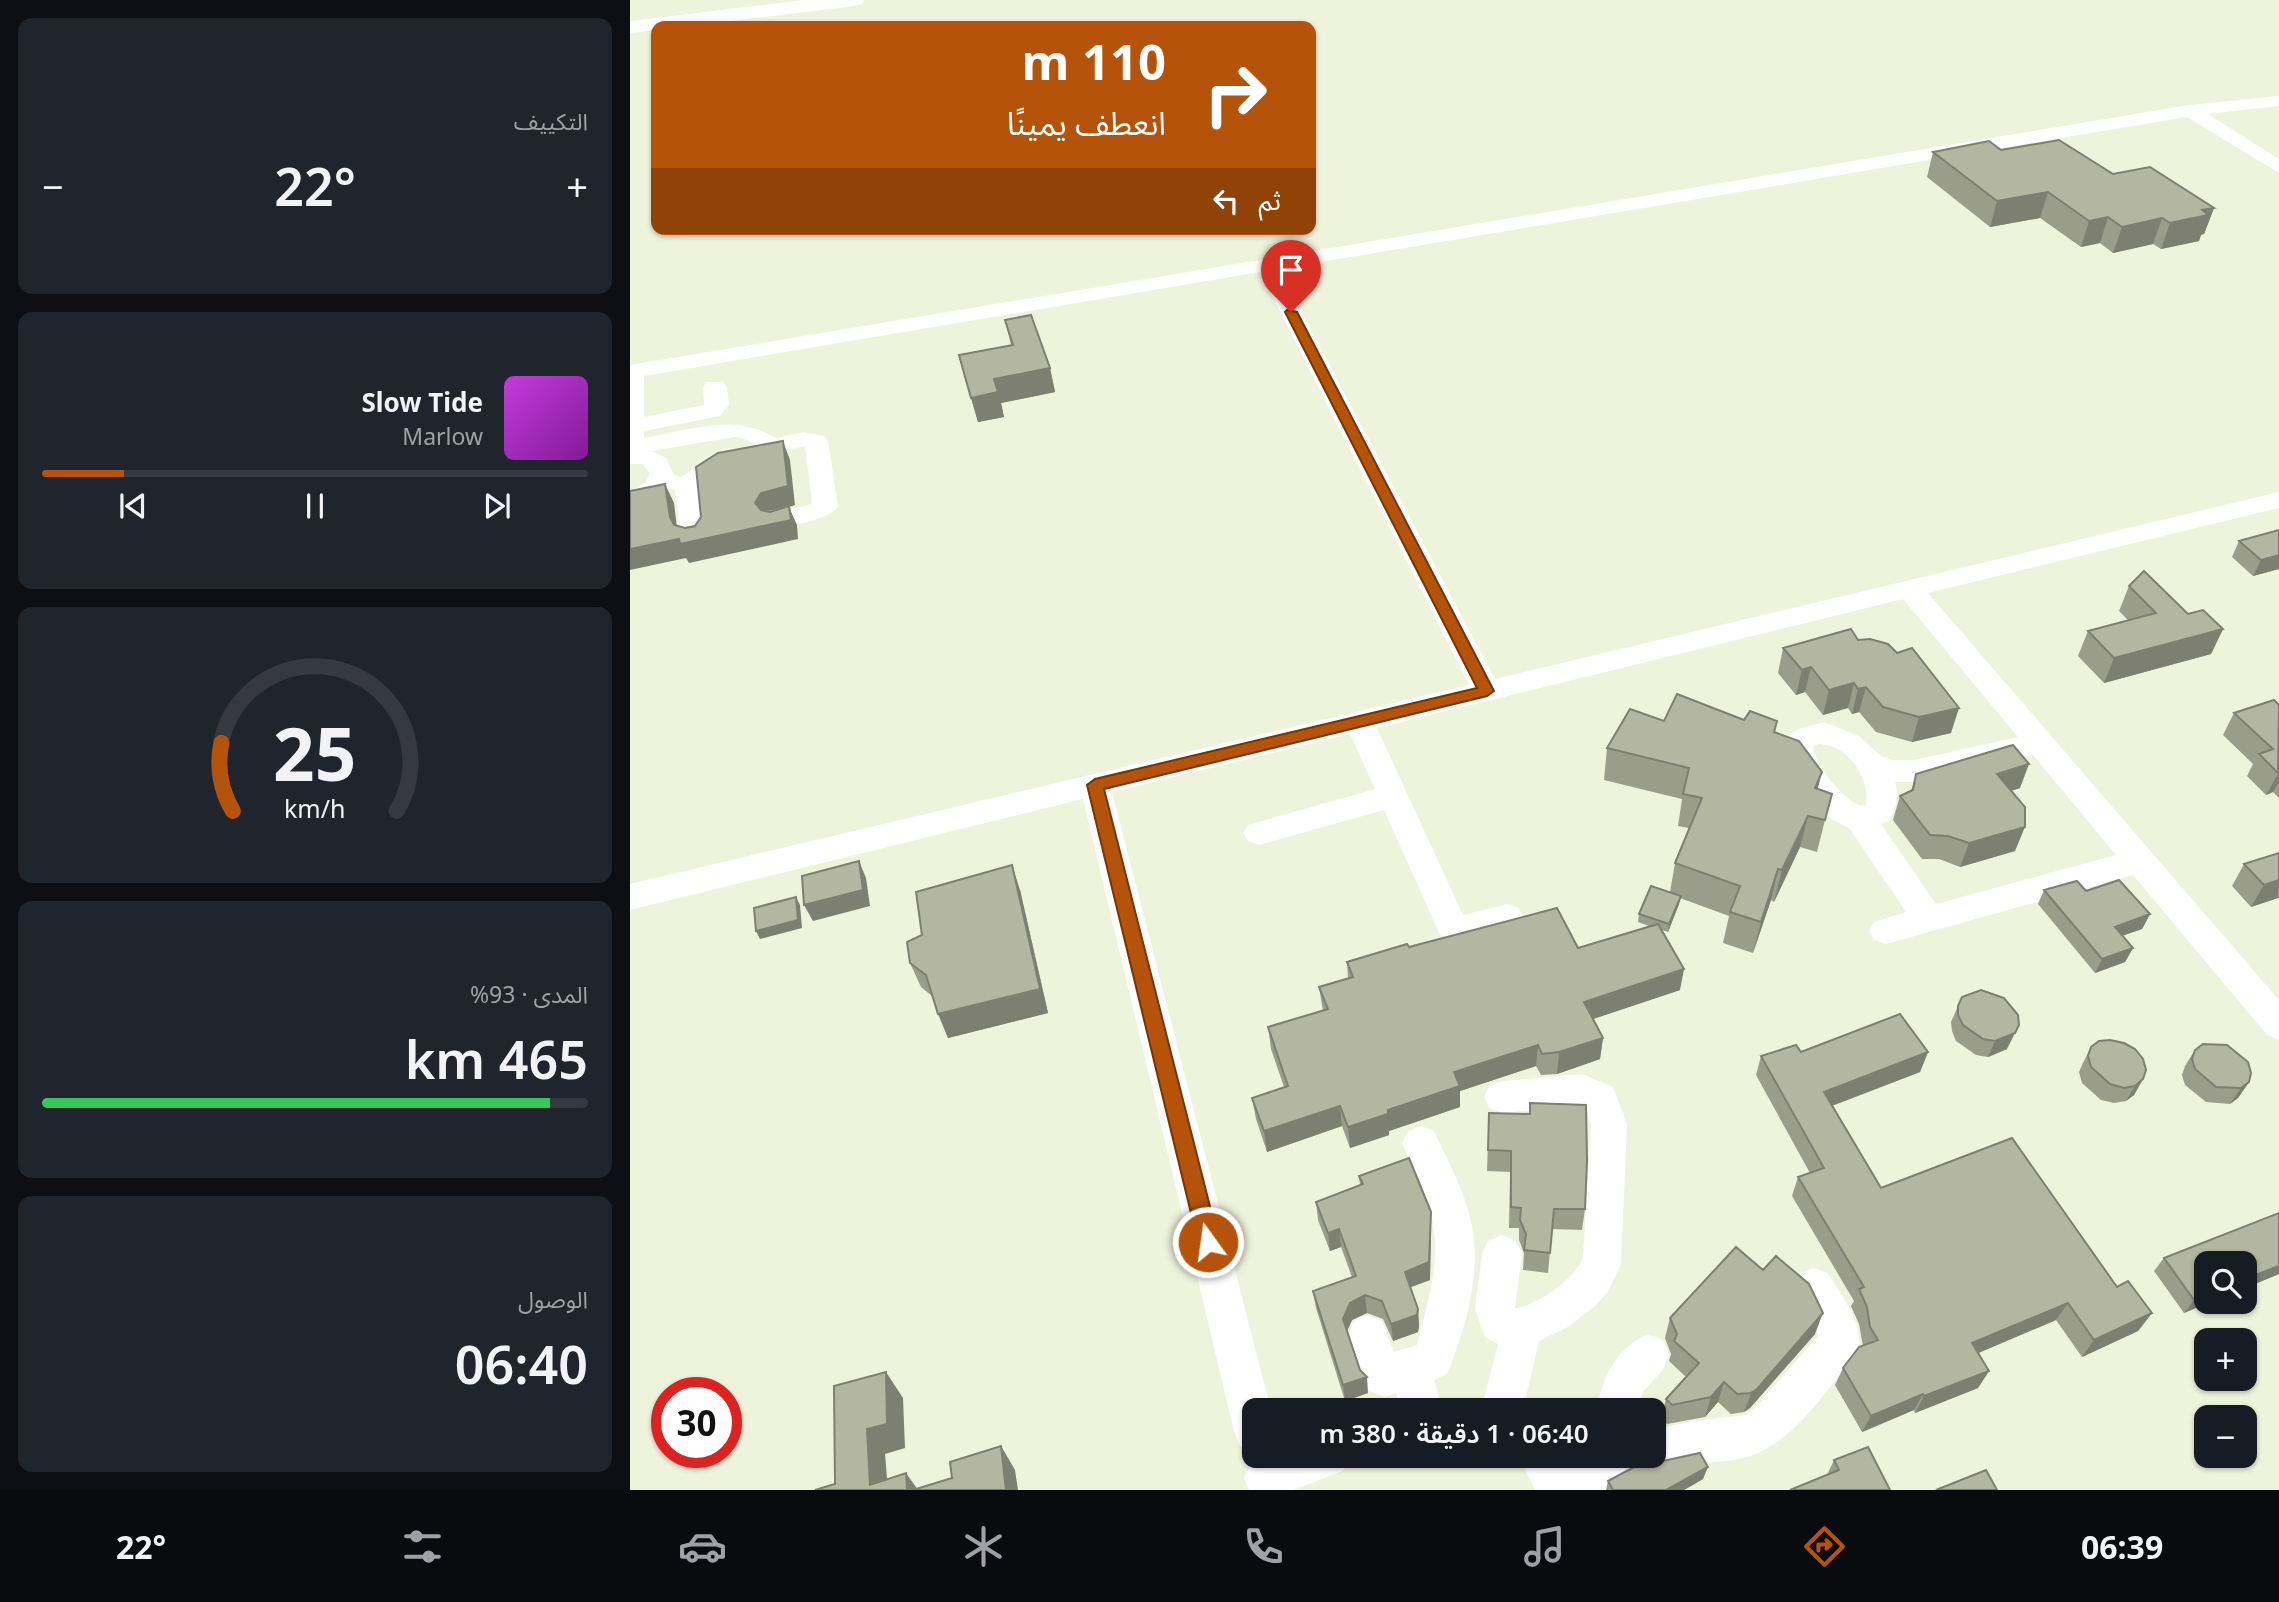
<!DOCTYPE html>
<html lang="ar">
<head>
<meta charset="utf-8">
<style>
	:root { --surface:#171b24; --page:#20242c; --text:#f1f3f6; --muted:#9ea1a6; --line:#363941; --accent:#b45309 }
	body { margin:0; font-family:"Noto Sans","Noto Sans Arabic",sans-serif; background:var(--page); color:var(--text); direction:rtl; height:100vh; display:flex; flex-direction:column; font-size:26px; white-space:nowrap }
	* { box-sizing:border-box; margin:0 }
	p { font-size:23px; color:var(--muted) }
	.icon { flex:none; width:38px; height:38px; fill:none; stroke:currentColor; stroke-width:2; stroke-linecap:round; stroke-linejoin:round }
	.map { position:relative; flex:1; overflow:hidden; direction:ltr }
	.sheet { display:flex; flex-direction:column; gap:18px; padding:18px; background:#0d0f14; width:630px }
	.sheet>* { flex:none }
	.banner { position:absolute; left:21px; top:21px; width:665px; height:214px; border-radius:14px; box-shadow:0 2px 5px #0004; direction:rtl; background:#b45309; color:#fff; overflow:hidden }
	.controls { position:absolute; left:1564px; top:1251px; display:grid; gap:14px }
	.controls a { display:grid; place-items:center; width:63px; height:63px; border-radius:14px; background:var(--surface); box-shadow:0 2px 5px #0004; font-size:35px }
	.speed { position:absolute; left:21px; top:1377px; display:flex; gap:14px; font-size:35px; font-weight:700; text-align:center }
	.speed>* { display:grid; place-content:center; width:91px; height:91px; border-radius:50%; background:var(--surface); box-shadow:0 2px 5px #0004; line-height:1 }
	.speed .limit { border:10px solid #d22; background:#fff; color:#111 }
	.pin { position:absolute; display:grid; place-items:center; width:60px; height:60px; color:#fff; margin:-72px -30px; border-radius:50% 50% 50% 0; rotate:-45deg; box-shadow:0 0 7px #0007 }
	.pin .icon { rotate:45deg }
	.me { position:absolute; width:77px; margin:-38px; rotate:346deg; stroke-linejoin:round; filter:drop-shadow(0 0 5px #0008) }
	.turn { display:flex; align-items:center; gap:24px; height:147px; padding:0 35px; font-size:32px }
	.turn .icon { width:91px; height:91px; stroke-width:2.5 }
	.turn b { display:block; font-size:49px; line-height:60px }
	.then { display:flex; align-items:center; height:66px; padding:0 35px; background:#0003; gap:14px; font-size:26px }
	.big { font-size:52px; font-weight:600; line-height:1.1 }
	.sheet .card { flex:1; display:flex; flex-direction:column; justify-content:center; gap:10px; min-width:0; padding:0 24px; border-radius:14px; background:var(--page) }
	.sheet .dial { align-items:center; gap:0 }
	.dial svg { height:182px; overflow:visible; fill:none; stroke:var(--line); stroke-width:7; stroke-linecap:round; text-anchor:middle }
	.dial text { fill:var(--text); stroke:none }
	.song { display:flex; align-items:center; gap:21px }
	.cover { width:84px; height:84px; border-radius:10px; background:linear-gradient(135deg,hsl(290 70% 55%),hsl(290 70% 35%)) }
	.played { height:7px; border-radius:4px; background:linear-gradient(90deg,var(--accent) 15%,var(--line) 15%) }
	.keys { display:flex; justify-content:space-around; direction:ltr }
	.heat { display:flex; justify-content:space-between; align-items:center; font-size:38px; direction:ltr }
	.charge { height:10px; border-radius:5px; background:linear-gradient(90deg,#34c759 93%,var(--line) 0) }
	.trip { position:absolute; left:612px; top:1398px; width:424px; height:70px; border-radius:14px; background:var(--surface); box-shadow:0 2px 5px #0004; font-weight:600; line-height:70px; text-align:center; direction:rtl }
	.tabs { display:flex; height:112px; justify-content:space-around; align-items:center; background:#090b0e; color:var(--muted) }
	.tabs .icon { width:49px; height:49px }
	.tabs .active { color:var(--accent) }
	.tabs b { font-size:32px; color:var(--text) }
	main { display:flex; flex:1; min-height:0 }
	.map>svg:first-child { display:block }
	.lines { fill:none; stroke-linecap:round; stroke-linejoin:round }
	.street { fill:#fff; fill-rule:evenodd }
	.primary { fill:#fff; fill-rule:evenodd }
	.wall { fill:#9a9d8a }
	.shaded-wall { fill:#7d8071 }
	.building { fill:#b3b7a1; stroke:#7d8071; stroke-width:2 }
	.route { fill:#b45309; stroke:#753606; stroke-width:2 }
</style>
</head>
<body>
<main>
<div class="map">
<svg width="1649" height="1490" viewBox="0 0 1649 1490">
	<rect width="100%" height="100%" fill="#eef3dc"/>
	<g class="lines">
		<g class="street">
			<path d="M1649,96V106L1578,114L1649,159V173L1557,117L649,269L865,679L1649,492V508L1298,593L1649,1000V1040L1637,1035L1503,875L1256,944L1244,940L1239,931L1244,922L1276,912L1219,828L1201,819L1173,786L1154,756V745L1160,734L1168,729L1194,722L1229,736L1251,756L1263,760H1284L1388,737L1273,599L747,728L833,915L877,904L889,908L893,917L889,926L831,942L810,935L754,810L629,845L618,841L613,833L618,825L745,789L720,734L482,792L641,1410H625V1452L610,1446L604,1431L453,799L0,910V884L839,685L630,272L14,376V417L74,405L73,387L77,382H93L97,387L99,405L90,416L14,431V438C60,430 104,412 146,438L173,432L194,436L198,441L208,507C199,520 154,529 139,526L135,520L139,514L182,504L175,446L142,453L114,439L104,437L22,451L36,458L44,475L51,477C69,467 88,444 109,449L112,454L86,478L70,487L72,491L77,536L73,542L64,544L55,542L51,536L45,490L37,488L25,499L0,507V491L16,482L20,473L12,464H0V365L1559,105ZM1188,744C1216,743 1243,780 1235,806C1217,806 1184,764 1183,747ZM1403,755L1486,855L1306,904L1251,824L1259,821C1266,808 1270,796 1265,782H1284Z"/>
			<path d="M952,1074L983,1087L997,1124L991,1264L978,1292L965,1306L938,1327L909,1341L893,1410H851L868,1344L855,1337L845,1309L852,1254L858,1241L872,1235L886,1241L892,1254L885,1308C905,1307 949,1276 953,1256L961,1124L955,1109L950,1106L872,1113L859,1108L854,1097L859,1086L872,1081Z"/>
			<path d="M791,1126L804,1131C819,1163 838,1197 843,1232C850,1277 835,1332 817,1374L804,1380L813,1410H771L766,1393L755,1397L740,1391L734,1385L728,1370L718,1335L724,1321L738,1315L752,1321L764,1352L787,1345C796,1308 809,1269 804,1231C800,1201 784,1171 772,1143L778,1131Z"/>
			<path d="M1184,1268L1198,1273L1221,1311L1227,1325L1230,1343L1224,1357C1191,1396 1161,1448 1109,1459C1093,1463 1076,1461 1060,1464C1037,1467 1033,1476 1009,1466L1005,1456H1024V1430L1061,1421L1115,1415L1125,1408L1188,1336L1187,1330L1164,1287L1170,1273Z"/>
			<path d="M1018,1334L1033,1340L1039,1355L1033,1370L1012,1393L1009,1410H967C972,1377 986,1348 1018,1334Z"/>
			<polygon points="637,1456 720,1456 713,1471 663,1490 619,1490 614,1478 621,1463"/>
			<polygon points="889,1456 934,1456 939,1465 948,1456 1002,1456 995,1471 976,1490 905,1490"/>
		</g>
		<polygon class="primary" points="174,0 235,0 232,4 225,6 58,26 26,26 26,30 0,33 0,21"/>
	</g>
	<g class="wall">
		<polygon points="1371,150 1483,174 1584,208 1574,234 1571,235 1569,241 1531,249 1523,244 1483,253 1470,243 1451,247 1410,218 1360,227 1297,177 1303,152"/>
		<polygon points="375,320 420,368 425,392 371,403 374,417 348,422 329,355 381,345"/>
		<polygon points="1649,530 1649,569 1623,576 1602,557 1609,541"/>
		<polygon points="1499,586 1593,629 1581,654 1474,683 1448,656 1458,631 1498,620 1489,611"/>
		<polygon points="1228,640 1321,733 1282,742 1246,732 1229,712 1222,714 1218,708 1193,715 1175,692 1166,695 1148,673 1153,648"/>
		<polygon points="1649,705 1649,798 1643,792 1636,795 1617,776 1623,764 1593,735 1604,713"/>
		<polygon points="1034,721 1144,732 1188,789 1195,820 1187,852 1170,847 1144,902 1141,900 1123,953 1093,943 1099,916 1050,898 1049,904 1038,932 1032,930 1050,990 963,1019 973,1038 970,1059 927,1074 911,1075 906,1066 830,1091 830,1107 759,1131 759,1135 720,1148 712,1126 637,1152 626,1119 622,1098 654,1087 641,1049 638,1027 693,1011 689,987 718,978 717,962 779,947 948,948 1019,926 1008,922 1009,914 1040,892 1045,863 1059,828 1048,826 1052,799 974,780 977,748"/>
		<polygon points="1286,774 1390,788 1381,791 1385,851 1330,867 1309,859 1292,859 1263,820 1270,796 1281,791"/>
		<polygon points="1649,853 1649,899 1648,898 1621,907 1602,886 1614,864"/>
		<polygon points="390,890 418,1013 318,1038 302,996 291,987 280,963"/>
		<polygon points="1414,890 1456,891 1520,914 1512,929 1492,936 1503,948 1495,962 1465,973 1408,904"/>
		<polygon points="1328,1006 1377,1049 1358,1057 1346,1055 1326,1041 1322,1031 1321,1022"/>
		<polygon points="1461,1047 1513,1079 1504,1095 1496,1101 1484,1103 1471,1100 1452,1083 1449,1072 1453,1063"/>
		<polygon points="1565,1050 1619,1082 1608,1098 1600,1104 1576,1102 1555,1085 1552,1075 1555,1066"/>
		<polygon points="1171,1052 1298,1052 1290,1072 1202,1106 1251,1188 1487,1287 1522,1313 1508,1331 1452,1357 1426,1320 1348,1353 1359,1371 1348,1388 1285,1413 1284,1410 1232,1432 1205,1385 1213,1368 1233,1346 1229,1324 1221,1306 1224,1301 1162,1196 1168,1177 1180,1173 1126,1075 1131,1056"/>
		<polygon points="900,1103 955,1209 952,1230 922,1229 918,1273 893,1270 894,1253 889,1240 889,1228 879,1228 880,1172 857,1171 859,1113 899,1114"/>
		<polygon points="729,1176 801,1230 800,1280 780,1287 788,1309 789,1326 788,1332 763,1341 753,1319 737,1313 722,1320 717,1331 738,1393 715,1401 686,1308 683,1291 722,1277 711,1247 700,1251 688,1220 686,1202 730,1185"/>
		<polygon points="1649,1213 1649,1274 1615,1288 1615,1264 1577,1264 1577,1302 1580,1302 1554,1313 1524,1271 1534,1258"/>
		<polygon points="1040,1318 1185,1334 1120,1408 1114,1412 1101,1414 1088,1402 1075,1417 1037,1424 1031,1418 1036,1399 1056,1377 1039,1361 1041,1354 1035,1338"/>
		<polygon points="1204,1460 1260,1490 1197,1475"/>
		<polygon points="1033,1461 1073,1479 1054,1490 976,1490 978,1481"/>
	</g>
	<g class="shaded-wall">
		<polygon points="1418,192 1410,218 1360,227 1367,201"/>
		<polygon points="1584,208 1574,234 1571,235 1569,241 1531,249 1540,223 1572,210"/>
		<polygon points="1478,217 1470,243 1451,247 1459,221"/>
		<polygon points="1532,218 1523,244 1483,253 1492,227"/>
		<polygon points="420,368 425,392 371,403 374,417 348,422 341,398 364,379"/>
		<polygon points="153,441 160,460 165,505 159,507 167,525 168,539 59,563 56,558 0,570 0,549 49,539 52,543 161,520 159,507 138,511 133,521 125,503 131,493 158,486"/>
		<polygon points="35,484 44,503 48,536 40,517"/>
		<polygon points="1649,555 1649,569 1623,576 1631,560"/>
		<polygon points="1593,629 1581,654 1474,683 1484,658"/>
		<polygon points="1181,667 1175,692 1166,695 1172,670"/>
		<polygon points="1224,683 1218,708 1193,715 1199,690"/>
		<polygon points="1236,687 1229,712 1222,714 1228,689"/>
		<polygon points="1329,708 1321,733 1282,742 1289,717"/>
		<polygon points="1399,764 1390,788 1358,798 1367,774"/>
		<polygon points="1192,772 1184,803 1178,816 1170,847 1144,902 1152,870"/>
		<polygon points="1649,772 1649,782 1643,792 1636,795"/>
		<polygon points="1395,827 1385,851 1330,867 1339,843"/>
		<polygon points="229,861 236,878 240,906 183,921 174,905"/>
		<polygon points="382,865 390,890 418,1013 318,1038 308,1014"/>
		<polygon points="1148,869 1141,900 1123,953 1131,922"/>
		<polygon points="1649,880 1648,898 1621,907 1634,885"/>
		<polygon points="1051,896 1049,904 1038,932 1039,924"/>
		<polygon points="166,897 170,905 172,928 130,939 126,931"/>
		<polygon points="1520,914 1512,929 1477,941 1485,927"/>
		<polygon points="1503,948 1495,962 1465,973 1472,959"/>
		<polygon points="1054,969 1050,990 951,1023 954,1002"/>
		<polygon points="1385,1033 1377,1049 1358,1057 1365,1041"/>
		<polygon points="973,1038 970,1059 927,1074 929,1052"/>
		<polygon points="908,1045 906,1066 830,1091 830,1107 759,1131 759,1135 720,1148 718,1127 758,1110 824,1072"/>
		<polygon points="1298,1052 1290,1072 1188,1111 1194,1092"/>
		<polygon points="1513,1079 1504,1095 1496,1101 1505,1086"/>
		<polygon points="1619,1082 1608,1098 1600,1104 1611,1088"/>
		<polygon points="710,1106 712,1126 637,1152 634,1131"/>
		<polygon points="801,1212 800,1280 776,1289 775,1272"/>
		<polygon points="709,1229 711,1247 700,1251 698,1233"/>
		<polygon points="1649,1266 1649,1274 1615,1288 1615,1279"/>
		<polygon points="735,1295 737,1313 722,1320 715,1336 713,1319 720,1303"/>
		<polygon points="1577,1295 1577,1302 1580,1302 1554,1313 1564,1300"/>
		<polygon points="1438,1303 1426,1320 1332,1360 1342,1343"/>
		<polygon points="788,1309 789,1326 788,1332 763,1341 761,1324"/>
		<polygon points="1193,1313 1185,1334 1120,1408 1114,1412 1121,1393"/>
		<polygon points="1522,1313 1508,1331 1452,1357 1464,1340"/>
		<polygon points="1359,1371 1348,1388 1285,1413 1294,1396"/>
		<polygon points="256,1372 273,1398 275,1448 255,1454 258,1490 240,1485 237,1429"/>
		<polygon points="737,1377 738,1393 715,1401 713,1385"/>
		<polygon points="1094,1382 1088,1402 1075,1417 1081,1397"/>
		<polygon points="1293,1394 1284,1410 1232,1432 1241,1416"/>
		<polygon points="371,1446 385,1470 388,1490 376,1490"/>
		<polygon points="1078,1467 1073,1479 1054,1490 1036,1490"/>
		<polygon points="276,1473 288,1490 277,1490"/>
	</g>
	<g class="building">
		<polygon points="1429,140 1483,174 1520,167 1584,208 1572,210 1578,215 1540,223 1532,218 1492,227 1478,217 1459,221 1418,192 1367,201 1303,152 1359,141 1371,150"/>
		<polygon points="401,315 420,368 364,379 368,392 341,398 329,355 383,345 375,320"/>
		<polygon points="153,441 158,486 131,493 125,503 131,510 140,512 159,506 161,520 50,544 49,539 0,549 0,491 35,484 40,517 44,525 55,528 65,526 71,517 66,467 88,453"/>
		<polygon points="1649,530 1649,555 1631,560 1609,541"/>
		<polygon points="1514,571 1558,614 1573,610 1593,629 1484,658 1458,631 1526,613 1499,586"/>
		<polygon points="1221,629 1228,640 1240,639 1258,644 1267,653 1282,648 1329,708 1289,717 1253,707 1236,687 1228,689 1224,683 1199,690 1181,667 1172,670 1153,648"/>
		<polygon points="1047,694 1114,720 1120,711 1147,721 1144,732 1169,741 1192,772 1185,788 1202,794 1195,820 1178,816 1152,870 1148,869 1131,922 1100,912 1110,886 1045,863 1072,798 1053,794 1059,768 977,748 1000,709 1034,721"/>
		<polygon points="1644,700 1649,705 1648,773 1629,754 1643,749 1604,713"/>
		<polygon points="1383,745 1399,764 1367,774 1395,807 1395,827 1339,843 1318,836 1300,835 1270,796 1283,790 1286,774"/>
		<polygon points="1649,853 1649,880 1634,885 1614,864"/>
		<polygon points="229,861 233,890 174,905 172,876"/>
		<polygon points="382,865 410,989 308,1014 296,975 280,963 277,942 292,935 286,892"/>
		<polygon points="1489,880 1520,914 1485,927 1503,948 1472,959 1414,890 1447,881 1456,891"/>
		<polygon points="1021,886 1051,896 1039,924 1009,914"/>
		<polygon points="166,897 168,920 126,931 124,908"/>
		<polygon points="927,908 948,948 1028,924 1054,969 954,1002 973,1038 929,1052 912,1054 908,1045 824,1072 830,1086 758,1110 758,1114 718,1127 710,1106 634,1131 622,1098 658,1086 638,1027 698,1009 689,987 723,977 717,962 777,944 779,947"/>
		<polygon points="1351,990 1374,998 1388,1015 1389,1025 1385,1033 1365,1041 1353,1039 1333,1025 1328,1015 1328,1006 1332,997"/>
		<polygon points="1270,1014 1298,1052 1194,1092 1251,1188 1382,1138 1487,1287 1498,1281 1522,1313 1464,1340 1438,1303 1342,1343 1359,1371 1294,1396 1293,1394 1241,1416 1213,1368 1229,1347 1248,1340 1240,1327 1237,1307 1229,1289 1234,1287 1168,1177 1194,1168 1131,1056 1166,1045 1171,1052"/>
		<polygon points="1480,1040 1494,1043 1505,1049 1513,1059 1516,1070 1513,1079 1505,1086 1494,1088 1480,1084 1461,1067 1458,1056 1461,1047 1469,1041"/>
		<polygon points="1573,1044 1597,1045 1618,1062 1621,1073 1619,1082 1611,1088 1586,1087 1565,1069 1562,1059 1565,1050"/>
		<polygon points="900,1103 956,1105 957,1161 955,1209 924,1209 920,1253 894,1250 896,1234 890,1220 891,1208 881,1207 881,1151 858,1150 859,1113 900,1114"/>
		<polygon points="779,1158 801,1212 799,1262 775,1272 788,1309 787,1315 761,1324 752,1301 735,1295 720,1303 713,1319 730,1370 737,1377 713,1385 683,1291 726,1276 709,1229 698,1233 686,1202 733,1184 729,1176"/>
		<polygon points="1649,1213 1649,1266 1615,1279 1615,1264 1577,1264 1577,1295 1564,1300 1534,1258"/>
		<polygon points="1106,1247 1133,1270 1146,1256 1179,1284 1193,1313 1127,1389 1121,1393 1107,1394 1094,1382 1081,1397 1042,1405 1036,1399 1069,1363 1044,1341 1047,1334 1040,1318"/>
		<polygon points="256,1372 257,1424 237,1429 240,1485 276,1473 277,1490 185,1490 205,1484 204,1386"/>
		<polygon points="371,1446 376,1490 283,1490 322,1478 320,1462"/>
		<polygon points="1238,1447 1260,1490 1160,1490 1209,1470 1204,1460"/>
		<polygon points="1070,1453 1078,1467 1036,1490 983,1490 978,1481 1019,1459 1033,1461"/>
		<polygon points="1356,1470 1367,1490 1306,1490"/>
	</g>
	<polygon class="route" points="657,310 667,312 864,691 857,696 474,789 589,1242 586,1250 578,1252 571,1250 568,1242 457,785 465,779 847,688 655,312"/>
</svg>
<div class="controls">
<a><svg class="icon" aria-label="search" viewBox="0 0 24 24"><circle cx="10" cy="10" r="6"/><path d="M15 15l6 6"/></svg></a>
<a>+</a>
<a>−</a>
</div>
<div class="speed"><div class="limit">30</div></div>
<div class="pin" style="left:661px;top:312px;background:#d93025"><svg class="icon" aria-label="arrive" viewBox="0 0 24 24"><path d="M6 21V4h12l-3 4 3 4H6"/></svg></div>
<svg class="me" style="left:578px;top:1242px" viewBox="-20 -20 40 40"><circle r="17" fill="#b45309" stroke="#fff" stroke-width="3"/><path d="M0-11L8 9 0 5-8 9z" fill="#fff"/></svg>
<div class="trip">06:40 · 1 دقيقة · 380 m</div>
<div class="banner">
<div class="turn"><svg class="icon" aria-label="right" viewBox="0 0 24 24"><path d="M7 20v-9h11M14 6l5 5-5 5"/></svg><div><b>110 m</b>انعطف يمينًا</div></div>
<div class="then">ثم<svg class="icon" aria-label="left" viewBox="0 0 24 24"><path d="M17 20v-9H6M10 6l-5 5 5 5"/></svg></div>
</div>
</div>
<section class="sheet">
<div class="card"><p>التكييف</p>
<div class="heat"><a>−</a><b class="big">22°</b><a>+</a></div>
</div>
<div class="card">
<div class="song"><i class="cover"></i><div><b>Slow Tide</b><p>Marlow</p></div></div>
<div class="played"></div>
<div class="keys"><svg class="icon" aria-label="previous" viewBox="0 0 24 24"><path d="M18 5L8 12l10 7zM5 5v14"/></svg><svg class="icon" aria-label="pause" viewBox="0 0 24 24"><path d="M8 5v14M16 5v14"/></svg><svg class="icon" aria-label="next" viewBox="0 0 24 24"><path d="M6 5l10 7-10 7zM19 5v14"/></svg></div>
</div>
<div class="card dial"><svg viewBox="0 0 100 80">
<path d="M14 69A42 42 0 1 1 86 69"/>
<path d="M14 69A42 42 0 0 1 9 39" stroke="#b45309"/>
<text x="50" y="56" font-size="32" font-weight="700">25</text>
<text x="50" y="72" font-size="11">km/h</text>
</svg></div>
<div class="card"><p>المدى · 93%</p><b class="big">465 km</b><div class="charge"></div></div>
<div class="card"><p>الوصول</p><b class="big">06:40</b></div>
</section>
</main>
<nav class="tabs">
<b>06:39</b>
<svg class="icon active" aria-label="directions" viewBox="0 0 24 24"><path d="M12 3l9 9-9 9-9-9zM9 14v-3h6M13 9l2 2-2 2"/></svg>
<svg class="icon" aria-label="music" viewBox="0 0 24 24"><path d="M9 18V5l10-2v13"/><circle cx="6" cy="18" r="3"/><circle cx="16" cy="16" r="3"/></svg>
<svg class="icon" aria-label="phone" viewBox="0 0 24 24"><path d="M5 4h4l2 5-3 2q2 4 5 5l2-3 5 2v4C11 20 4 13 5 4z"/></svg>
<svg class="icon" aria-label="climate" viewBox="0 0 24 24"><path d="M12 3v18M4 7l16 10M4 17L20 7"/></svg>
<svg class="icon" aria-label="car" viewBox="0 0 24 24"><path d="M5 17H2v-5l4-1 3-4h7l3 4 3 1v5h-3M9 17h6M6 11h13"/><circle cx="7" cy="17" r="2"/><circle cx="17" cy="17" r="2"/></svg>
<svg class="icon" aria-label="filters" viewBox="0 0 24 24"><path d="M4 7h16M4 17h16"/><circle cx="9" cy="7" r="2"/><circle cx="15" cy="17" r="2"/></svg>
<b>22°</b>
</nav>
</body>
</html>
